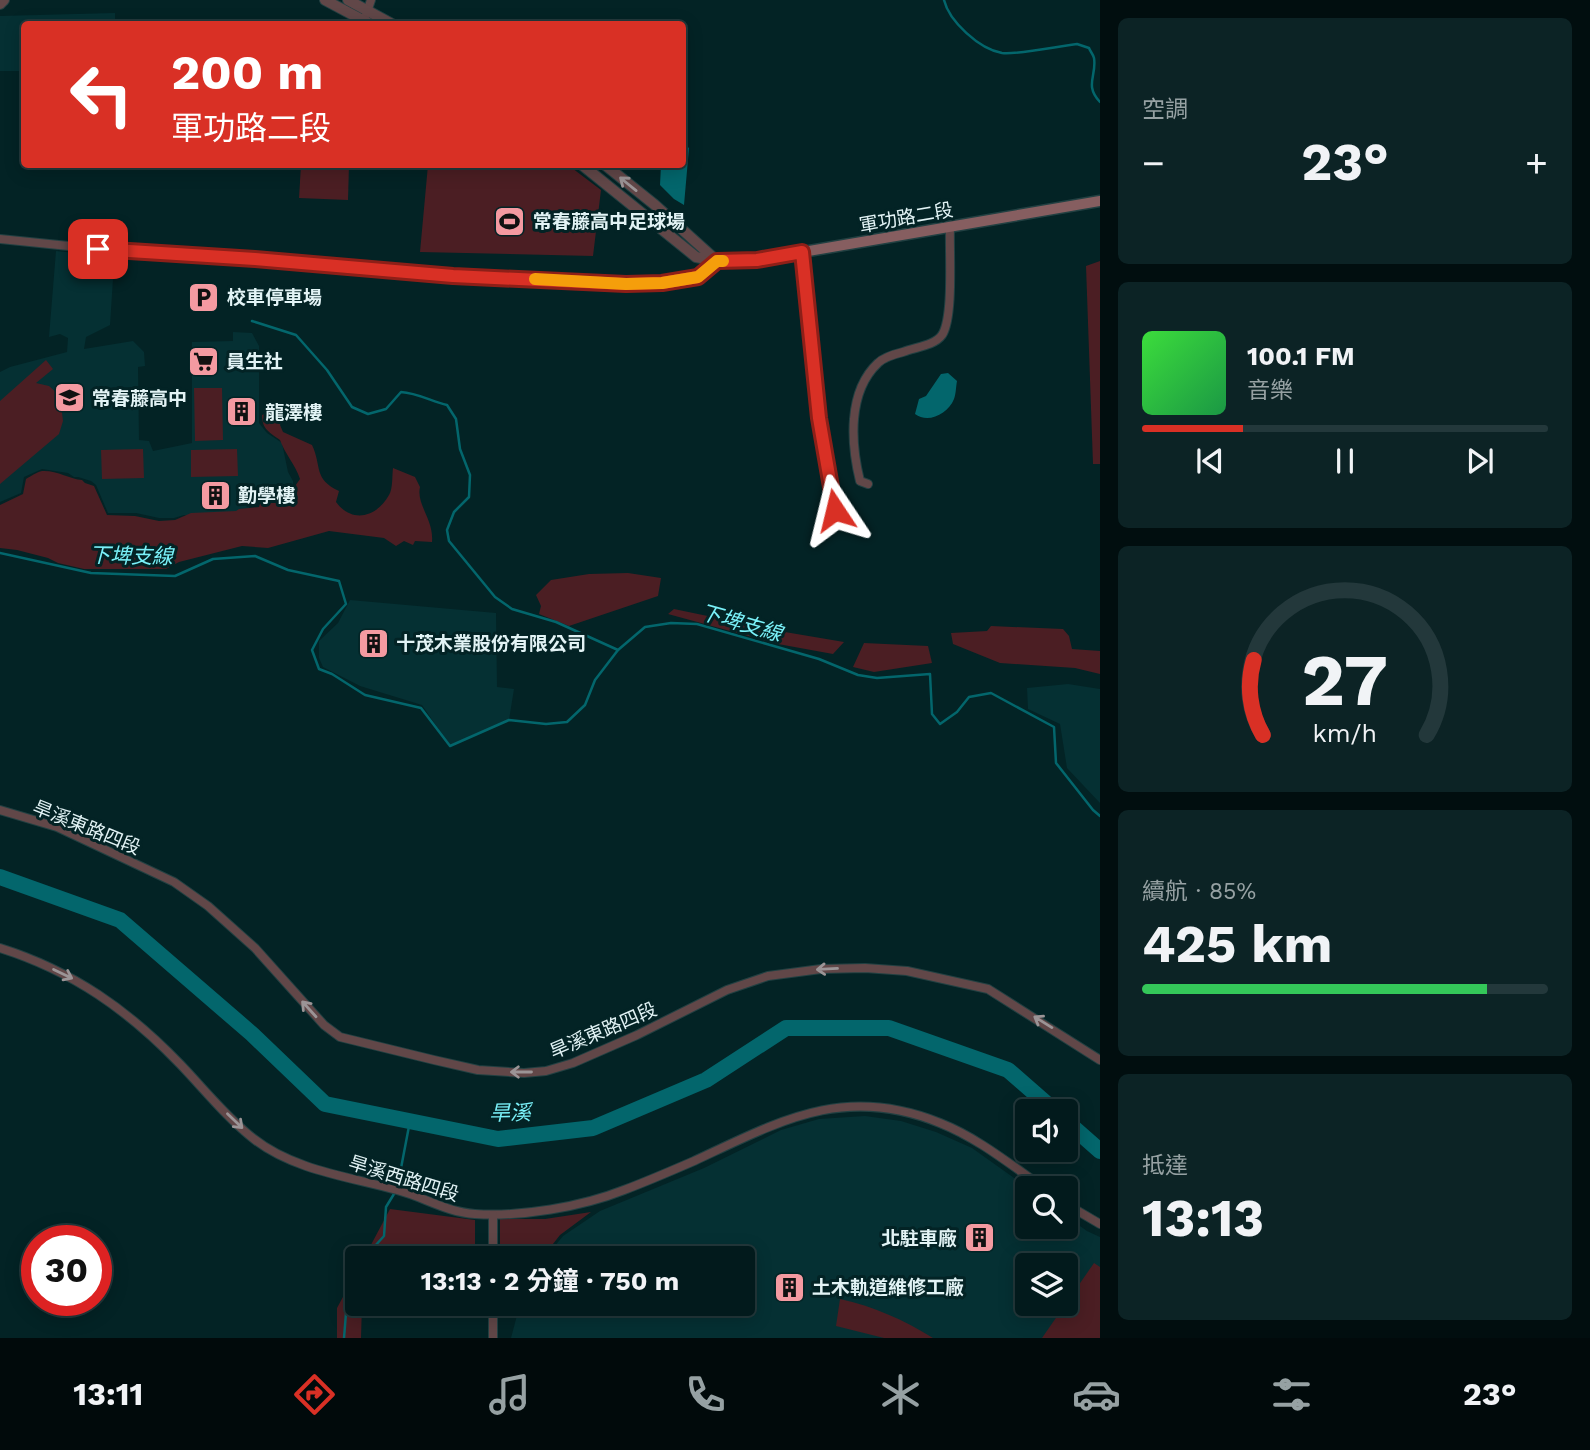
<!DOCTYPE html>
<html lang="zh-TW">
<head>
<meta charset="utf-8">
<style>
	:root { --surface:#021a1c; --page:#0c2325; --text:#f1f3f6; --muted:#96a1a3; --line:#23383b; --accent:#d93025 }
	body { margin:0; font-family:"Work Sans","Noto Sans TC",sans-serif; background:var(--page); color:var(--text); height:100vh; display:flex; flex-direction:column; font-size:26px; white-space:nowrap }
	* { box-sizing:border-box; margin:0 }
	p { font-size:23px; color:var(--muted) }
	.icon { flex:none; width:38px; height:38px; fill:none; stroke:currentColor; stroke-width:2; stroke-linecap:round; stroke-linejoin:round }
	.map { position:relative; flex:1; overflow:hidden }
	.panel { display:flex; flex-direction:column; gap:18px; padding:18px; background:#010e0f; width:490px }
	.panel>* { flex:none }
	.hud { position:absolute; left:21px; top:21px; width:665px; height:147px; border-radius:7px; box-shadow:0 4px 18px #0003,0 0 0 2px var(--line); background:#d93025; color:#fff; overflow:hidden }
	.controls { position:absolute; left:1015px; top:1099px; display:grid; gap:14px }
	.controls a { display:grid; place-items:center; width:63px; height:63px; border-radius:7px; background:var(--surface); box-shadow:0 4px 18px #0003,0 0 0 2px var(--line); font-size:35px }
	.speed { position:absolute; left:21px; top:1225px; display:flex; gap:14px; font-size:35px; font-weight:700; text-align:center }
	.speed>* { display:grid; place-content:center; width:91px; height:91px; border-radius:50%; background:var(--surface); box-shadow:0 4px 18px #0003,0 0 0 2px var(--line); line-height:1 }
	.speed .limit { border:10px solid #d22; background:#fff; color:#111 }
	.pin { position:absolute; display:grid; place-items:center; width:60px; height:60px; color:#fff; margin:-30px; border-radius:14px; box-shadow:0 4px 10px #0006 }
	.me { position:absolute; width:77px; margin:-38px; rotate:350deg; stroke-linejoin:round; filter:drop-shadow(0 0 5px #0008) }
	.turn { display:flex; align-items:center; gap:24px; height:147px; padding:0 35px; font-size:32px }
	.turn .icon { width:91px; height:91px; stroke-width:2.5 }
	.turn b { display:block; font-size:49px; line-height:60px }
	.big { font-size:52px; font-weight:700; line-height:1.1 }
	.panel .widget { flex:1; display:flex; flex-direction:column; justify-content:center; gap:10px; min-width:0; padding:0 24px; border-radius:10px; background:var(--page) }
	.panel .dial { align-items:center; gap:0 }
	.dial svg { height:182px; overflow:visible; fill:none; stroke:var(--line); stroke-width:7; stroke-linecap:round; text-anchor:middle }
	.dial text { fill:var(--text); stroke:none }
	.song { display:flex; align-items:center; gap:21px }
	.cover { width:84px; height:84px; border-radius:10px; background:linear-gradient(135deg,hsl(120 70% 55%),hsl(140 70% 35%)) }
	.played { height:7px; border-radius:4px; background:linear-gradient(90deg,var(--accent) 25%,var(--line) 25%) }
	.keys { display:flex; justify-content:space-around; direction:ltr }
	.heat { display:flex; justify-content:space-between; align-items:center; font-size:38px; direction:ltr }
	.charge { height:10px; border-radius:5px; background:linear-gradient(90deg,#34c759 85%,var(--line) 0) }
	.trip { position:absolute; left:345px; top:1246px; width:410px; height:70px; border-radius:7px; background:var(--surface); box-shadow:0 4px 18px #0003,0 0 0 2px var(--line); font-weight:700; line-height:70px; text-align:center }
	.dock { display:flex; height:112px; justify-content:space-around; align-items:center; background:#010a0b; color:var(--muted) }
	.dock .icon { width:49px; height:49px }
	.dock .current { color:var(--accent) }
	.dock b { font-size:32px; color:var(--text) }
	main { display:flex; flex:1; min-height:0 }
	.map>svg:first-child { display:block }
	.built { fill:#053033; fill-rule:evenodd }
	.green { fill:#4b1e23 }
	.water { fill:#03666c }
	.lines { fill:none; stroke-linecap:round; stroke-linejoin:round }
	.stream { stroke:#03666c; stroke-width:2.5 }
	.river { stroke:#03666c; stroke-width:16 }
	.minor-casing { stroke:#224042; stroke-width:10 }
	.tertiary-casing { stroke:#224042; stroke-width:12 }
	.secondary-casing { stroke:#224042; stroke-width:13 }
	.minor { stroke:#614748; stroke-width:8 }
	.tertiary { stroke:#614748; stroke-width:10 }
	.secondary { stroke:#865e60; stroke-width:10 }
	.oneway { stroke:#9b9496 }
	.route-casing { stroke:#8d1f18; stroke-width:18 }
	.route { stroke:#d93025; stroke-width:12 }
	.slow { stroke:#f59e0b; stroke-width:12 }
	.labels { text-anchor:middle; stroke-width:6; stroke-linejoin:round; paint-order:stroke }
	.street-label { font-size:19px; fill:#e2f3f5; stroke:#032325 }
	.poi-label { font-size:19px; font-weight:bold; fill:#e2f3f5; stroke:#032325; text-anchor:start }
	.water-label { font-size:21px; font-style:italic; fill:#7af1f9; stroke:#032325 }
</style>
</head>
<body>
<main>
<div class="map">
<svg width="1100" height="1338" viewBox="0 0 1100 1338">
	<rect width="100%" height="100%" fill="#032325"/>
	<g class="built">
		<polygon points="115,13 115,24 24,24 24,71 0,71 0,16"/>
		<polygon points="56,251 87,254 84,276 113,279 110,325 86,337 84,349 133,341 144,352 145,366 138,367 139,440 149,441 153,451 192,443 192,342 233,341 233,332 252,333 259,346 259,423 267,433 282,443 288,472 293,481 293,490 251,499 248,513 193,516 184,515 174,518 159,518 136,513 108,513 96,485 91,481 78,477 74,477 68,473 42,469 24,477 21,493 0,502 0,372 10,367 67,352 68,338 60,334 49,337"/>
		<polygon points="350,600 496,613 497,687 514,689 509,720 450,746 422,705 360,686 323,667 319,658 319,641 338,623"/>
		<polygon points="1068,684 1100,689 1100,803 1067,768 1060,724 1028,709 1027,688"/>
		<path d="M865,1116L901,1121L936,1132L972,1148L1028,1188L1027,1227H1066V1216L1087,1231L1100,1237V1338H511L520,1304H742V1258H545L563,1236L600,1211L704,1168L781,1130L819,1119ZM1027,1265H1066V1304H1027Z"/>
	</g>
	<g class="green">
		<polygon points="528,164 535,169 539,165 568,165 601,190 593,256 420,252 428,165"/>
		<polygon points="301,165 349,165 348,200 299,198"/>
		<polygon points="1100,261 1100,464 1093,464 1086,266"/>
		<polygon points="46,360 53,369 36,383 49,386 60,396 63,421 59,434 0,484 0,401"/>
		<polygon points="194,388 222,388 223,440 195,441"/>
		<path d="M271,411L274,415L283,417L280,425L283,432L312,445C322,466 313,479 339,491L336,502C352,524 377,517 389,495C393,489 392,475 393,468L415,477L420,487C416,505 434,519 432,542L415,541L413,545L404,541L396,546L384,538L329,531L268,548L242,546L179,562L166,569H84L58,563L48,558L17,550L0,548V505L23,494L26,479C31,476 37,472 42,471C56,470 70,479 82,480L85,483L94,486L107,515L135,516L159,521L175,520L191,513L236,511L239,509L259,507C264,490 278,491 293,489L300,479C295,464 285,454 280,440C269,432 262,429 262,415Z"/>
		<polygon points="143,449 144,478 102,479 101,450"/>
		<polygon points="237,449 238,476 191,477 191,450"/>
		<polygon points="628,573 661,578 658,596 569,626 539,614 541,606 536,595 551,580 589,574"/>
		<polygon points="674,609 779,631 844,642 833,654 778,644 668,614"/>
		<polygon points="991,626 1063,629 1069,636 1072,649 1100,651 1100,674 1075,668 1000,663 953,644 951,633 987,631"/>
		<polygon points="864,643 928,646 932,663 874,672 853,667"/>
		<polygon points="390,1209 475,1220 475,1258 364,1258"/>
		<polygon points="591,1212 560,1235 542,1258 500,1258 500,1219 545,1219"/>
		<polygon points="1094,1263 1100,1267 1100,1338 1042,1338"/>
		<polygon points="357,1271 357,1304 362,1304 361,1338 337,1338 337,1308"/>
		<path d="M840,1299C873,1306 904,1320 933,1338H884L836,1326Z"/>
	</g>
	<g class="water">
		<polygon points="683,143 689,148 684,205 674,199 660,185 661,165 682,164"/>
		<path d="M948,373L957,381C956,386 956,394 954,399C948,414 928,424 915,414L919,399L926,396L941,374Z"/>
	</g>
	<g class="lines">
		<g class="stream">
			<path d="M944,0C949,21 979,49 1002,53C1017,55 1059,46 1077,44L1089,48C1090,51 1093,54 1094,58C1097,76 1084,85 1100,102"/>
			<path d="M252,321L296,335L327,370L352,407L368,414L386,409L401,392C417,393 431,401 447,405L456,419L460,449L470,475L469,497L454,512L447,530L449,541L495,597L512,609L556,622L618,650"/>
			<polyline points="0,553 91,573 175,576 213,559 255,556 288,570 339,581 346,604 323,629 312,650 319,669 332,674 365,695 421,708 450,746 509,720 546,724 567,722 585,705 595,680 618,650 645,627 671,623 697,624 819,659 858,675 877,678 930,674 932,714 940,724 957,712 969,697 991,693 1054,727 1056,763 1093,810 1100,816"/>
			<polyline points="364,1258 384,1236 386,1207 397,1189 410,1121"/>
			<polyline points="344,1338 349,1276 357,1266"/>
		</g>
		<g class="river">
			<polyline points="0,877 120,920 252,1034 325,1104 498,1139 593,1128 706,1080 786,1028 889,1028 1008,1070 1055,1111"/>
			<polyline points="1066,1121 1100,1151"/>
		</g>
		<defs>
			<g id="minor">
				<polyline points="366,15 371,0"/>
				<polyline points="0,239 98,249 255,259 397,272 626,284 662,283 698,277 717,261"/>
				<polyline points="802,252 819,418 836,510"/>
				<path d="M868,484L860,481C851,444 847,392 878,363C884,357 895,354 903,352C915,347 934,346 942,335C954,317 949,251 950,227"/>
				<polyline points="0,810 57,827 174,882 208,906 255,948 324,1025 340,1037 434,1060 478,1070 524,1073 546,1071 573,1063 637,1035 727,990 768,976 821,969 865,968 907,971 988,989 1100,1060"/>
				<path d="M0,948C73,971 128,1010 180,1064C204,1089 227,1118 254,1139C293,1170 350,1177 397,1190C424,1197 446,1212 475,1214C521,1217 581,1207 624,1190C648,1181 671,1171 694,1161C780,1121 844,1084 940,1123C978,1138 1011,1165 1044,1188"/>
				<polyline points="1066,1204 1100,1224"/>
				<polyline points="493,1258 493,1215"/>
				<polyline points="493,1338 493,1304"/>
			</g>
			<g id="tertiary">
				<polyline points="325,0 370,24"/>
				<polyline points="348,0 392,24"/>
				<polyline points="0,4 4,0"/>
				<polyline points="581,164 696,257 717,261"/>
				<polyline points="604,164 655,205 717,261"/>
			</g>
			<polyline id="secondary" points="717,261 756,260 1100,201"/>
		</defs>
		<use href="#minor" class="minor-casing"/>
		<use href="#tertiary" class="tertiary-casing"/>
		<use href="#secondary" class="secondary-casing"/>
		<use href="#minor" class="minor"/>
		<use href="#tertiary" class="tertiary"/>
		<use href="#secondary" class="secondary"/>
	</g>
	<defs><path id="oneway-shaft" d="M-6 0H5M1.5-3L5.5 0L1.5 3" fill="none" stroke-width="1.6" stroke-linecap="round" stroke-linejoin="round" transform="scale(1.75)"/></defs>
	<g class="oneway">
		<use href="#oneway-shaft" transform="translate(628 184) rotate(-141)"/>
		<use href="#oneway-shaft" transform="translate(827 969) rotate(177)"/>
		<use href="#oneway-shaft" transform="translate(63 974) rotate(26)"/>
		<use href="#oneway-shaft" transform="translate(309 1009) rotate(-132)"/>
		<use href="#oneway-shaft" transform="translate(1043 1022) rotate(-148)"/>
		<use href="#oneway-shaft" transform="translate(521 1072) rotate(180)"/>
		<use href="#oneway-shaft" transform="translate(235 1121) rotate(44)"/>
	</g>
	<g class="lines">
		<defs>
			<polyline id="route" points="98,249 255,259 453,276 626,284 662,283 698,277 717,261 757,260 802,252 819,418 835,510"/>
		</defs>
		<use href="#route" class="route-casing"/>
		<use href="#route" class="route"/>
		<polyline class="slow" points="535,279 626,284 662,283 698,277 717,261 723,261"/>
	</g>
	<defs>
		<symbol id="stadium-square" viewBox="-11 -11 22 22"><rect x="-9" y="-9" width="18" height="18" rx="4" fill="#f49aa1" stroke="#032325"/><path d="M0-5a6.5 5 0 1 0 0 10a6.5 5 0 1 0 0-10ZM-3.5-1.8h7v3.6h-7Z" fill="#111"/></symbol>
		<symbol id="parking-square" viewBox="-11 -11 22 22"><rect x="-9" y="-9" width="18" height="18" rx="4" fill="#f49aa1" stroke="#032325"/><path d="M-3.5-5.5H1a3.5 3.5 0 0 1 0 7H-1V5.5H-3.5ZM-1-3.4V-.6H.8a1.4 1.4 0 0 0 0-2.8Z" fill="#111"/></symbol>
		<symbol id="supermarket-square" viewBox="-11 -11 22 22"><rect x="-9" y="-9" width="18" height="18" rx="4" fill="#f49aa1" stroke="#032325"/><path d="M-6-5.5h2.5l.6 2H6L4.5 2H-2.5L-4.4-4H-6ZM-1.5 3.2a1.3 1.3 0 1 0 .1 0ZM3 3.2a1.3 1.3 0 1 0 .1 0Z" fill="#111"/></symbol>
		<symbol id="school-square" viewBox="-11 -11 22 22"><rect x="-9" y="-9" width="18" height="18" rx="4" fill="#f49aa1" stroke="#032325"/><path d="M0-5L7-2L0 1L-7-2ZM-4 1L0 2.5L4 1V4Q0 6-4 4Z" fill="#111"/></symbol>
		<symbol id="building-square" viewBox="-11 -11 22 22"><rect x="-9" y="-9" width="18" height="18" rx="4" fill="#f49aa1" stroke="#032325"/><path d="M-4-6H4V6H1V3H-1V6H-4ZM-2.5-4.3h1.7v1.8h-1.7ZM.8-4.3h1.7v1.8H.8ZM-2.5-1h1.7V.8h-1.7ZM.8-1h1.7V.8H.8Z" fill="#111"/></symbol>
	</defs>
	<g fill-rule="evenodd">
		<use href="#stadium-square" x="492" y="204" width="35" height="35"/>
		<use href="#parking-square" x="186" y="280" width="35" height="35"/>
		<use href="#supermarket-square" x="186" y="344" width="35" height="35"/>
		<use href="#school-square" x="52" y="380" width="35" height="35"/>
		<use href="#building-square" x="224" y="394" width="35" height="35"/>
		<use href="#building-square" x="198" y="478" width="35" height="35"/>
		<use href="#building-square" x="356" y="626" width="35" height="35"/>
		<use href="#building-square" x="962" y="1220" width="35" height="35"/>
		<use href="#building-square" x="772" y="1270" width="35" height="35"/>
	</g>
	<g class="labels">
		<g class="street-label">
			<text transform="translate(906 217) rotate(-10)" y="7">軍功路二段</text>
			<text transform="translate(87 827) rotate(22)" y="7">旱溪東路四段</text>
			<text transform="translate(603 1030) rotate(-23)" y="7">旱溪東路四段</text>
			<text transform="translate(404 1178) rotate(17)" y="7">旱溪西路四段</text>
		</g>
		<g class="poi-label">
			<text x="533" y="228">常春藤高中足球場</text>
			<text x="227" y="304">校車停車場</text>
			<text x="226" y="368">員生社</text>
			<text x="92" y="405">常春藤高中</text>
			<text x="265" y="419">龍澤樓</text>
			<text x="238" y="502">勤學樓</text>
			<text x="396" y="650">十茂木業股份有限公司</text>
			<text x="957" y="1245" text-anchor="end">北駐車廠</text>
			<text x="812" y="1294">土木軌道維修工廠</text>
		</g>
		<g class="water-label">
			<text transform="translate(131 556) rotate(1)" y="7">下埤支線</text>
			<text transform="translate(741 623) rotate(16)" y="7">下埤支線</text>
			<text transform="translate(510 1113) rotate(-1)" y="7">旱溪</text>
		</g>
	</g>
</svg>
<div class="controls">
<a><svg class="icon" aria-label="sound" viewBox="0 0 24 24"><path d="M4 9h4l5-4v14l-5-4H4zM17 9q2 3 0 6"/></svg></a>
<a><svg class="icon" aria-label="search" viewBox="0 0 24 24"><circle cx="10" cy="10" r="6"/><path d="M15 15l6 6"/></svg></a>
<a><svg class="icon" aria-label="layers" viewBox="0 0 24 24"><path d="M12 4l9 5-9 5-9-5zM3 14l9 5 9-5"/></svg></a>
</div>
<div class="speed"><div class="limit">30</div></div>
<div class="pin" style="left:98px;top:249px;background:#d93025"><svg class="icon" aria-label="arrive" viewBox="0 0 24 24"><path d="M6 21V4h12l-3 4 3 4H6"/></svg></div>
<svg class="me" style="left:835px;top:510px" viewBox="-20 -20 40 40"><path d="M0-17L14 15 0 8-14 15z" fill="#d93025" stroke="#fff" stroke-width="4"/></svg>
<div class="trip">13:13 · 2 分鐘 · 750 m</div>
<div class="hud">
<div class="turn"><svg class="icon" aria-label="left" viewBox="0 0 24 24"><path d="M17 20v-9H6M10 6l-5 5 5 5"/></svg><div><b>200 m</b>軍功路二段</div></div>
</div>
</div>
<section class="panel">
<div class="widget"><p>空調</p>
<div class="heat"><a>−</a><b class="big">23°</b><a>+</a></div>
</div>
<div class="widget">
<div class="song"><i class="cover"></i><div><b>100.1 FM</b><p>音樂</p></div></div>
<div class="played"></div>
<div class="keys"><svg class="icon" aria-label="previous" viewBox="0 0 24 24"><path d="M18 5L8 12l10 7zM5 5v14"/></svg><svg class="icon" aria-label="pause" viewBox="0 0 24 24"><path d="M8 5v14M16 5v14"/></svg><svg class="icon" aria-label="next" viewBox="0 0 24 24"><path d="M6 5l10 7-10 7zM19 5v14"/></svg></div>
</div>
<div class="widget dial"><svg viewBox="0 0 100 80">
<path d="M14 69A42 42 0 1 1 86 69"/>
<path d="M14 69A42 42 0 0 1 10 36" stroke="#d93025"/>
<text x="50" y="56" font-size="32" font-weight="700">27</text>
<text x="50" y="72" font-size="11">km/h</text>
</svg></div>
<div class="widget"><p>續航 · 85%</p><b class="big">425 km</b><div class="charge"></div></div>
<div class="widget"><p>抵達</p><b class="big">13:13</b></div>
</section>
</main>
<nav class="dock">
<b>13:11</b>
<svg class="icon current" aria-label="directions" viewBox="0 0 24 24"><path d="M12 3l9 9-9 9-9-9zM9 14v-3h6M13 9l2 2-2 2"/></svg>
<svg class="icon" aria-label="music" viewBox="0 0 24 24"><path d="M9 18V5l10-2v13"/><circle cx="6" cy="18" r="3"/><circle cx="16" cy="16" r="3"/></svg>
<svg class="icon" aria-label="phone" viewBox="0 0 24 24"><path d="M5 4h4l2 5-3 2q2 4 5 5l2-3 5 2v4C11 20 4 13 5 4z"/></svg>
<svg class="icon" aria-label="climate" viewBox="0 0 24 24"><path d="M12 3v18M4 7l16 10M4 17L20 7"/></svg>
<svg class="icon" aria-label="car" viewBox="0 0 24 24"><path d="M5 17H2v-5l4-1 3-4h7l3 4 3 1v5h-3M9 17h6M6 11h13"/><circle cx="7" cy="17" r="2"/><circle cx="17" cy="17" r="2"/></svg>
<svg class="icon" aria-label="filters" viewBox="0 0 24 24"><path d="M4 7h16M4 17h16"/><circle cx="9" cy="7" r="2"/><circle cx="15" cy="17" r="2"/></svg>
<b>23°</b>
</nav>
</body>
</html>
